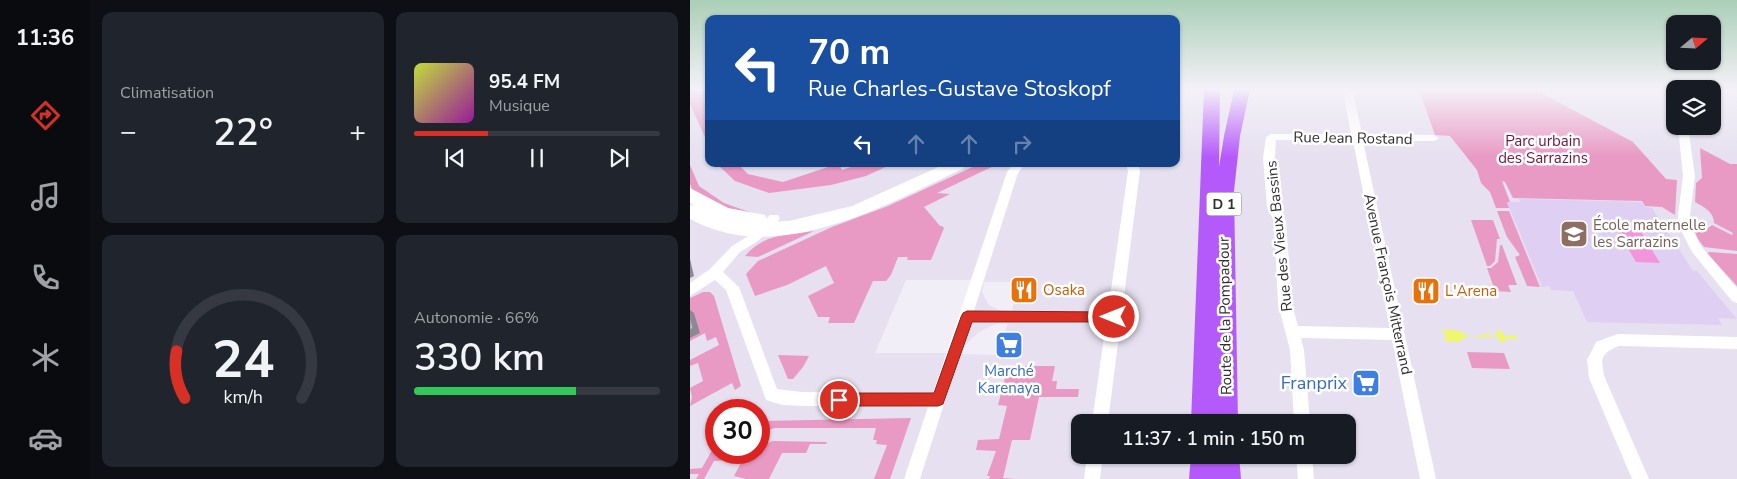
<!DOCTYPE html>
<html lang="fr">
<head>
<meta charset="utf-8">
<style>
	:root { --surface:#171b24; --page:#20242c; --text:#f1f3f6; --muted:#9ea1a6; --line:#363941; --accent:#d93025 }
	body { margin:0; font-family:"Nunito Sans",sans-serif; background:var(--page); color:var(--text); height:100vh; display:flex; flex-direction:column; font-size:19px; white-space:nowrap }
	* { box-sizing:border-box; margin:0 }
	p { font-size:16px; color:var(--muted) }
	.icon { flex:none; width:28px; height:28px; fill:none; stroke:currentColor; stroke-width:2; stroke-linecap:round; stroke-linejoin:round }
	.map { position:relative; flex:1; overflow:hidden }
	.details { display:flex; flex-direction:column; gap:12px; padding:12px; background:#0d0f14; width:600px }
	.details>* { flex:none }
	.guide { position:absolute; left:15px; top:15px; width:475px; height:152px; border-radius:10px; box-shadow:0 1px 4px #0004; background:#1a4fa0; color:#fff; overflow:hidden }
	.needle { width:32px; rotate:71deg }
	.controls { position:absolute; left:976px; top:15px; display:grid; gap:10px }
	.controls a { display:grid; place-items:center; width:55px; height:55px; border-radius:10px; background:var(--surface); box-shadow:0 1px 4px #0004; font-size:25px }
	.speed { position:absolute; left:15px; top:399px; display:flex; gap:10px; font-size:25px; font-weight:700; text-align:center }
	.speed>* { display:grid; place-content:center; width:65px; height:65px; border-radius:50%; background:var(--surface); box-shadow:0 1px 4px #0004; line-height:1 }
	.speed .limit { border:8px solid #d22; background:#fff; color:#111 }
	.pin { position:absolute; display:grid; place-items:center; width:42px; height:42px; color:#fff; margin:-21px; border:2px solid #fff; border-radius:50%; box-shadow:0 1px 5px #0007 }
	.me { position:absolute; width:55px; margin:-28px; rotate:270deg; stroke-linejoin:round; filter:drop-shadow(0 0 4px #0008) }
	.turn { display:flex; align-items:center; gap:18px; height:105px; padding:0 20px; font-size:22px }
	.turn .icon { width:65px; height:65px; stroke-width:2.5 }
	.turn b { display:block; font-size:35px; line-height:42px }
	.lanes { display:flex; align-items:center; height:48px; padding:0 20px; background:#0003; justify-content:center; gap:25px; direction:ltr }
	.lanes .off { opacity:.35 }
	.big { font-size:38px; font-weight:600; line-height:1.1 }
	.details .widget { flex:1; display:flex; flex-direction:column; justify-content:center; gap:8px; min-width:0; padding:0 18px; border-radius:10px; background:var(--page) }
	.details .dial { align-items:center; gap:0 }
	.dial svg { height:130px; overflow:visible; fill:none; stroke:var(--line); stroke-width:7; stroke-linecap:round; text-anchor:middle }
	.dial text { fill:var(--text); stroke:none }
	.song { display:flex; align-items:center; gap:15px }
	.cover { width:60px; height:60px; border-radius:8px; background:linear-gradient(135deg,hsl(70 70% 55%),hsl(300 70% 35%)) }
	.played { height:5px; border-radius:2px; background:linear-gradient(90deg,var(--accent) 30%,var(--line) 30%) }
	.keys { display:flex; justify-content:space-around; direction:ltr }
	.heat { display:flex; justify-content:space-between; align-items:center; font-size:28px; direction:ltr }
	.charge { height:8px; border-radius:4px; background:linear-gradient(90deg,#34c759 66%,var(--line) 0) }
	.details .tiles { flex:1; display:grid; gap:12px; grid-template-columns:repeat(2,1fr) }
	.trip { position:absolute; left:381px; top:414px; width:285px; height:50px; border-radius:10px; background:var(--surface); box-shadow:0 1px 4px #0004; font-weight:600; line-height:50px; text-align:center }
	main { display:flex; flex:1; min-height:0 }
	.menu { display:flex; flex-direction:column; width:90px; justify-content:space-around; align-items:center; background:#090b0e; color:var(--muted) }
	.menu .icon { width:35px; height:35px }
	.menu .selected { color:var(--accent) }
	.menu b { font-size:22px; color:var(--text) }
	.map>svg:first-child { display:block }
	.education { fill:#dfcff2 }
	.green { fill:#e99ac4 }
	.pitch { fill:#f195dc }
	.plaza { fill:#f2eef7 }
	.water { fill:#eef76d }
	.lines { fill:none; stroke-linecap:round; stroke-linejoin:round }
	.street { fill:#fff; fill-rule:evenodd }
	.secondary { fill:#fff; fill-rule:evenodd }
	.primary { fill:#b55afa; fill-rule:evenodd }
	.shaded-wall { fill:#8d8993 }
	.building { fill:#cac4d2; stroke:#8d8993 }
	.route { fill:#d93025; stroke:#8d1f18 }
	.labels { text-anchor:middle; stroke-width:5; stroke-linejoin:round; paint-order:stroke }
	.shield { fill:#fff; stroke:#6d6d6d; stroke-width:1 }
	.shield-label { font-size:14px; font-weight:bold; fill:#2e2e2e }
	.street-label { font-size:15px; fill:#2e2e2e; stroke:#fff }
	.park-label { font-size:15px; fill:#72163c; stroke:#fff }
	.education-label { font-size:15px; fill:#785e54; stroke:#fff; text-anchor:start }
	.food-label { font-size:15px; fill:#c56008; stroke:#fff; text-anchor:start }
	.shop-label { font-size:15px; fill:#366cbe; stroke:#fff }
	.near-shop-label { font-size:18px; fill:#366cbe; stroke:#fff; text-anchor:end }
</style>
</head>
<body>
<main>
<nav class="menu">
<b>11:36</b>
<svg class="icon selected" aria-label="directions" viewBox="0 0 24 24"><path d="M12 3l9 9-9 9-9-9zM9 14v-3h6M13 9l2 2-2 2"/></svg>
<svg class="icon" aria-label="music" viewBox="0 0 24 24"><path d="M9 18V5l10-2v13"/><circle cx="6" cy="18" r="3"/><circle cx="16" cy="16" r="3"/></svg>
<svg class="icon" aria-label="phone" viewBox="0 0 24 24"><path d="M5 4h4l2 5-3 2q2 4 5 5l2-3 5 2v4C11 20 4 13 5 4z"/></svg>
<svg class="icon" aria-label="climate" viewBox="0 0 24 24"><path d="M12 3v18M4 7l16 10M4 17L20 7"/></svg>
<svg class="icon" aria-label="car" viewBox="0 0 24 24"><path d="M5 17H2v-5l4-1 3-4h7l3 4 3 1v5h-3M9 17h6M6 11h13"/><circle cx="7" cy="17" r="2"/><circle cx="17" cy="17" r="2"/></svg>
</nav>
<section class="details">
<div class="tiles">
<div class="widget"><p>Climatisation</p>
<div class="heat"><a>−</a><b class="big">22°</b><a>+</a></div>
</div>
<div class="widget">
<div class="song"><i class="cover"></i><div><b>95.4 FM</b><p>Musique</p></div></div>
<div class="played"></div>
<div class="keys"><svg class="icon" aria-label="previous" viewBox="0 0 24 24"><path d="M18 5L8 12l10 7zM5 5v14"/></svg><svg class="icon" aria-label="pause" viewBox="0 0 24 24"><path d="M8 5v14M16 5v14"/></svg><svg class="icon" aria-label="next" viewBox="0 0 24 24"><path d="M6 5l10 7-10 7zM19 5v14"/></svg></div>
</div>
<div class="widget dial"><svg viewBox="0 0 100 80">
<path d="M14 69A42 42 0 1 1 86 69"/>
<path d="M14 69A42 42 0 0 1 9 40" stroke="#d93025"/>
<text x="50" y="56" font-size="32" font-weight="700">24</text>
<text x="50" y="72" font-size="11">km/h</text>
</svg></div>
<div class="widget"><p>Autonomie · 66%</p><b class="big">330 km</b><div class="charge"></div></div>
</div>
</section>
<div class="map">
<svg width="1047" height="479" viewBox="0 0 1047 479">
	<rect width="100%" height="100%" fill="#e6e0f0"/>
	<polygon class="education" points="829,199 951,202 955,207 962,208 1003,271 1007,271 1047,319 1028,318 1032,325 897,322 883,291 861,290 859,286 852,287 817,202 830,202"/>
	<g class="green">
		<polygon points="0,90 19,90 19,146 0,104"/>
		<polygon points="729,90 853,90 853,94 943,142 976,179 987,180 985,215 972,207 955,206 952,201 823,198 815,182 812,181 820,202 817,202 819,208 806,208 800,192 791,183 787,170 760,136 745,135"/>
		<path d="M1010,148L1040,164H1047V251L1014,247L1008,239L1003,227L1018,228L1022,225L1042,235L1043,233L1024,223C1024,212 1014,207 1005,202L1006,183L1012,178Z"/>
		<polygon points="27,164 48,164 58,174 93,182 147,164 149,164 152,170 170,164 202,164 176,176 141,185 79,193 45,181"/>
		<polygon points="289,164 308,164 247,193 260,194 234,207 250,226 252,226 254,228 241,260 217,260 218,257 208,257 201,275 196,281 183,281 164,323 138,323 140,317 128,317 118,296 144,283 136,266 97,285 65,296 56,274 68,261 142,227 198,206"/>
		<polygon points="0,165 9,186 34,203 62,213 37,209 3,192 0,184"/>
		<polygon points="807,211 819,211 850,287 837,286 825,257 830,255 817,237"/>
		<polygon points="781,220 803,220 810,239 807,239 805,261 800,266 797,266"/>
		<path d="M124,231L68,257L55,256C75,233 97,235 124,231Z"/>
		<polygon points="810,245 812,245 827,285 818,285 821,292 805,291 797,268 801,268 808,262"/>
		<polygon points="1020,252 1047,254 1047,286 1017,253"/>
		<polygon points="13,292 20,292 24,296 51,386 45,390 42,383 0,406 2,397 0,388 13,381 8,363 0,366 0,360 29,345 26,337 17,341 15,333 0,341 0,298"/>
		<polygon points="777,352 814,353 820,369 782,368"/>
		<polygon points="88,355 119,356 113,367 103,379 98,379"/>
		<polygon points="318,366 365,366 362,381 367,381 366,389 389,389 388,397 349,397 340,440 322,440 313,478 326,479 299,479 300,476 297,476 306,451 286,450 288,440 309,439 317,406 308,405"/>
		<polygon points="221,418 200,479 184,479 197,445 186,444 187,440 183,440 186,428 85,428 69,433 69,421"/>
		<polygon points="83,441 137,442 136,444 120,444 116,453 92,453 79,479 56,479 44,476 53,459 60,453 69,452 69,446"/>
		<polygon points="26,443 26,452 44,453 38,460 24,461 14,479 6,479 9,474 0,474 0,469 12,468"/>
	</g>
	<polygon class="pitch" points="927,230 950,230 970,263 946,262"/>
	<g class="plaza">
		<polygon points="216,280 281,280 257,353 185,353"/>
		<polygon points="294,282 329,282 322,311 309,310 299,305 292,292"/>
		<polygon points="318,322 309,355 271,354 276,344 289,332 305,324"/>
	</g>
	<path class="water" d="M751,330H766L782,337L796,334L807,336L806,331H812L814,336L825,335L827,340L815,338L816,342H810L808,337C797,336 787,339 777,336L769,342L754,341L756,335Z"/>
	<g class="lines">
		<g class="street">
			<path d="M659,90H669L664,97L672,134L744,135L749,138L744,141H673L746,479H730L702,340L611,338L614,350L620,422H604L600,350L588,304L584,221L577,208L573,158L576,137L581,134H661L654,97ZM586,140L663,141L700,328L608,326L602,304L596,221L589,208L585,158Z"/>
			<polygon points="988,126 998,126 1005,176 999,223 1011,246 1047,288 1047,303 1042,301 1002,252 987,223 993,176"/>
			<polygon points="323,164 335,164 328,173 284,311 418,311 438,171 436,164 448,164 450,171 418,422 402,422 416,323 280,323 230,479 214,479 238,407 112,406 92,405 76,400 36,290 25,280 0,296 0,283 20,269 42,246 60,235 80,215 88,215 90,218 88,221 68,241 50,252 33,272 49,287 87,389 112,392 243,393 317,172"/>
			<path d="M928,334L1047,337V349L929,346C909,354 911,359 915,378L959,479H942L899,378L897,360L906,342Z"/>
			<polygon points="397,455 413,455 410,479 394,479"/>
			<polygon points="606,455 622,455 624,479 608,479"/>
		</g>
		<path class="secondary" d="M255,164H276L274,168C194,206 87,267 0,219V205L5,206L0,203V188L38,208L75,215L77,219L76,222L99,221L162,206Z"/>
		<g class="primary">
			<polygon points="514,90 530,90 529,167 534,136 544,90 560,90 550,136 544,191 548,422 501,422"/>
			<polygon points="501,455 549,455 551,479 499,479"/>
		</g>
	</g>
	<g class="shaded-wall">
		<polygon points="0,259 4,276 0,278"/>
		<polygon points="0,310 4,313 10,333 0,338"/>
	</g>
	<polygon class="building" points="0,317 3,328 0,330"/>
	<linearGradient id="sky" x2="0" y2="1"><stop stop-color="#aacfb7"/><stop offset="0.57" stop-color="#f4f1f8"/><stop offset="1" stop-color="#f4f1f8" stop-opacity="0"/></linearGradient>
	<rect width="1047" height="157" fill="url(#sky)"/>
	<polygon class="route" points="277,311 424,312 428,313 430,317 428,321 424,322 282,322 253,404 248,406 149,406 144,404 142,400 144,395 149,393 244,393 271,317 273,313"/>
	<defs>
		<symbol id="school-square" viewBox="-11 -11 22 22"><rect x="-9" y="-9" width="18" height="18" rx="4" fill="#8d6e63" stroke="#fff"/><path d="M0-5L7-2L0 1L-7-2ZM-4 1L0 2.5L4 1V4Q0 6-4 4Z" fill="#fff"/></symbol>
		<symbol id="restaurant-square" viewBox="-11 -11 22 22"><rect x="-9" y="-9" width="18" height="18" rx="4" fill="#e8710a" stroke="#fff"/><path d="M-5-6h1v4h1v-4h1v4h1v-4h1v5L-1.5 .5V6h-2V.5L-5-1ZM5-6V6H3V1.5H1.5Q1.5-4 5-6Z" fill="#fff"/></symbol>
		<symbol id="supermarket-square" viewBox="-11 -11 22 22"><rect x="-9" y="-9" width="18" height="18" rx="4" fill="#3f7fe0" stroke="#fff"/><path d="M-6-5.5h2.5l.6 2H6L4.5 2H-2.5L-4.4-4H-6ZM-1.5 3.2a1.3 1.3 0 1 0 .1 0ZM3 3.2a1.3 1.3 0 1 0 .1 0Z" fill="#fff"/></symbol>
	</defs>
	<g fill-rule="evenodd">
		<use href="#school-square" x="868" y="218" width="32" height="32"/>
		<use href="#restaurant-square" x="318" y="274" width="32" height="32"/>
		<use href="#restaurant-square" x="720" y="275" width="32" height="32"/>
		<use href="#supermarket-square" x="303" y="329" width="32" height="32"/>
		<use href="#supermarket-square" x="660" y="367" width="32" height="32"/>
	</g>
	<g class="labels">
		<rect class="shield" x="516.5" y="192.5" width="35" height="23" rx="4"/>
		<g class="shield-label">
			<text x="534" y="209">D 1</text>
		</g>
		<g class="street-label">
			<text transform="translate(663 138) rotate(1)" y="5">Rue Jean Rostand</text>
			<text transform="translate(589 236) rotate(-96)" y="5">Rue des Vieux Bassins</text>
			<text transform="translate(698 284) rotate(78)" y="5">Avenue François Mitterrand</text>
			<text transform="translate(535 316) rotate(-91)" y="5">Route de la Pompadour</text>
		</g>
		<g class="park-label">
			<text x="853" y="146">Parc urbain<tspan x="853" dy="17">des Sarrazins</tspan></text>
		</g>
		<g class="education-label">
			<text x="903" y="230">École maternelle<tspan x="903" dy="17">les Sarrazins</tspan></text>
		</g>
		<g class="food-label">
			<text x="353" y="295">Osaka</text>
			<text x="755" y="296">L'Arena</text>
		</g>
		<g class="shop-label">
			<text x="319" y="376">Marché<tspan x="319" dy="17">Karenaya</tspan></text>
		</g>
		<g class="near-shop-label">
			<text x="657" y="389">Franprix</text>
		</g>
	</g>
</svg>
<div class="controls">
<a><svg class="needle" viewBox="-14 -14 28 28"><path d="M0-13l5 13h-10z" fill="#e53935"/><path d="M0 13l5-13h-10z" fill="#9ea1a6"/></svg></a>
<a><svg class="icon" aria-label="layers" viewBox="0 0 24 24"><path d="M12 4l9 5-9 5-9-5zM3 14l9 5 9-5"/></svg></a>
</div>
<div class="speed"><div class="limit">30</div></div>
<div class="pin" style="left:149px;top:400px;background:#d93025"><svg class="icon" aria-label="arrive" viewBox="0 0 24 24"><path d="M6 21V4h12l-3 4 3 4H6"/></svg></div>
<svg class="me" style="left:424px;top:317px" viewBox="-20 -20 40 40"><circle r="17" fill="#d93025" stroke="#fff" stroke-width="3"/><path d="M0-11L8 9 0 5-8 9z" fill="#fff"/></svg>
<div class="trip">11:37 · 1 min · 150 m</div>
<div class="guide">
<div class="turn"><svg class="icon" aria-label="left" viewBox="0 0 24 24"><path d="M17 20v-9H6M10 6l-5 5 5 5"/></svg><div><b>70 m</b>Rue Charles-Gustave Stoskopf</div></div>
<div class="lanes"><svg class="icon" aria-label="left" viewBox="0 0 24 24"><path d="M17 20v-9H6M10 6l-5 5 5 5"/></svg><svg class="icon off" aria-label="ahead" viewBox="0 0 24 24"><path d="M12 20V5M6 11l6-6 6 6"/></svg><svg class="icon off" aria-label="ahead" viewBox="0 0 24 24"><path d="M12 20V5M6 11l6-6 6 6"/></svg><svg class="icon off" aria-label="right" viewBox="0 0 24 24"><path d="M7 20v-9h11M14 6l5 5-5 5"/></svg></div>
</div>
</div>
</main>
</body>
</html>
